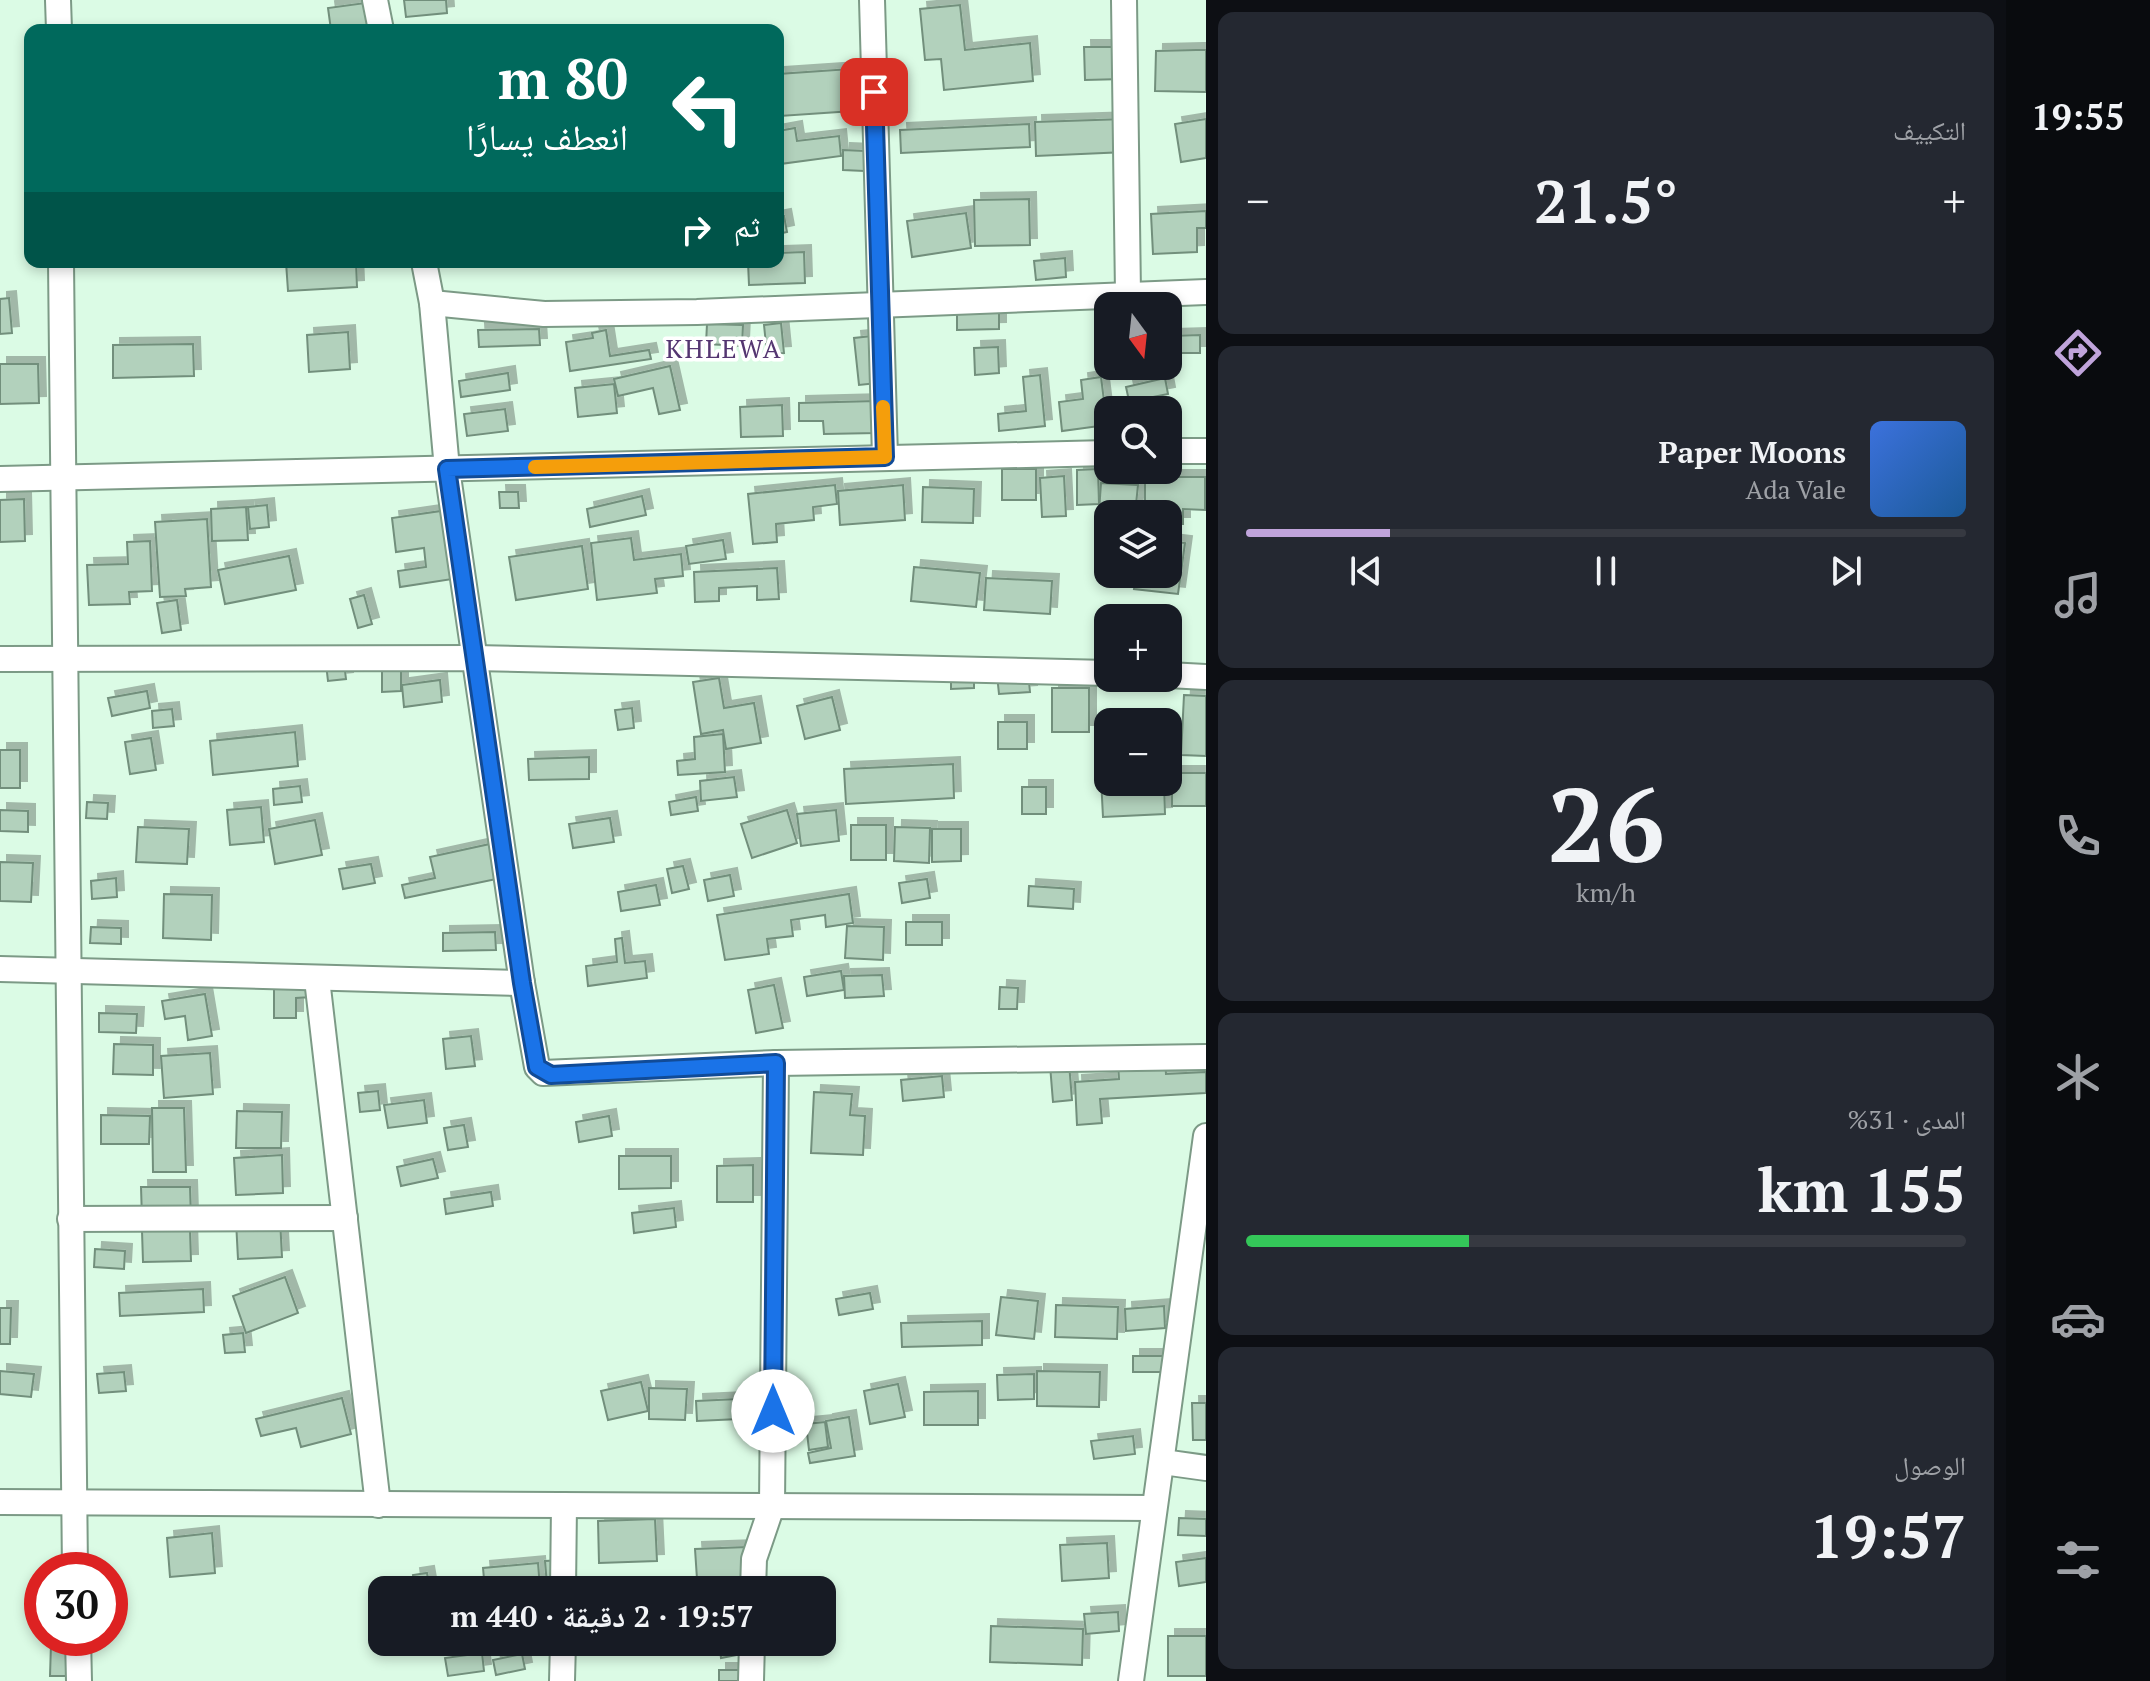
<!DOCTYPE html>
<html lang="ar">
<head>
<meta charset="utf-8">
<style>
	:root { --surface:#171b24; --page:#242831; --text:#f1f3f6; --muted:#9ea1a6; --line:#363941; --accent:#c0a4db }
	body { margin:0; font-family:"PT Serif","Noto Naskh Arabic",serif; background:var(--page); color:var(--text); direction:rtl; height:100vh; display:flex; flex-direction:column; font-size:30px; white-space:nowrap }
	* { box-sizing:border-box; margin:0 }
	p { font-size:26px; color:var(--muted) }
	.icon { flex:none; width:44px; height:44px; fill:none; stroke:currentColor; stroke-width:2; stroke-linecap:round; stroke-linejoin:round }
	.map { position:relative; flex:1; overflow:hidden; direction:ltr }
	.panel { display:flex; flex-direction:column; gap:12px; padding:12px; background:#0d0f14; width:800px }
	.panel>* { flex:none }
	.top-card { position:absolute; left:24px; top:24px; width:760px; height:244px; border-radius:16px; box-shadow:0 4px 12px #0003; direction:rtl; background:#00695c; color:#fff; overflow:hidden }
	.needle { width:52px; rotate:165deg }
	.controls { position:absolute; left:1094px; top:292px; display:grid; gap:16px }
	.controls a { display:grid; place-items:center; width:88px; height:88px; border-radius:16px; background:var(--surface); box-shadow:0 4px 12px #0003; font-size:40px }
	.speed { position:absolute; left:24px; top:1552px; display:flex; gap:16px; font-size:40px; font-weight:700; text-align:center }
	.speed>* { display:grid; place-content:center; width:104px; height:104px; border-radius:50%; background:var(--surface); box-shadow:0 4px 12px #0003; line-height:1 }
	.speed .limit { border:12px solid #d22; background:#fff; color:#111 }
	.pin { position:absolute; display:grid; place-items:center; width:68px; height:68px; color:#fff; margin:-34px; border-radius:16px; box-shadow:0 4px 12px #0006 }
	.me { position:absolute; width:88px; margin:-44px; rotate:0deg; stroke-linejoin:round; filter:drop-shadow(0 0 6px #0008) }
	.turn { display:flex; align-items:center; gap:28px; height:168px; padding:0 24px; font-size:36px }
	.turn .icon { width:104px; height:104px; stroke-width:2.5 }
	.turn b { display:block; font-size:56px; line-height:68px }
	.then { display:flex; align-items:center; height:76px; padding:0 24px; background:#0003; gap:16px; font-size:30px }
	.big { font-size:60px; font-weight:800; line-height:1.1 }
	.panel .tile { flex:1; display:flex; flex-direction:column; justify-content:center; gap:12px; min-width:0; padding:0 28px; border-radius:16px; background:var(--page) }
	.panel .dial { align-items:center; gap:0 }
	.dial b { font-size:104px; line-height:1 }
	.song { display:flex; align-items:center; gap:24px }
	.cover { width:96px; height:96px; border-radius:12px; background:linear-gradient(135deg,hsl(220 70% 55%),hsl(210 70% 35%)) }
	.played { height:8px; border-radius:4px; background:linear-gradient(90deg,var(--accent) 20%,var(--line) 20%) }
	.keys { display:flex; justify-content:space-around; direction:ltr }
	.heat { display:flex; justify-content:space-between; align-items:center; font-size:44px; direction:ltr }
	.charge { height:12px; border-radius:6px; background:linear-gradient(90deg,#34c759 31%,var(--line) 0) }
	.trip { position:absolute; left:368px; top:1576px; width:468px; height:80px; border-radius:16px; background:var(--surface); box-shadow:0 4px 12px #0003; font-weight:800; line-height:80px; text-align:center; direction:rtl }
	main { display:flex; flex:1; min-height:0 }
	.dock { display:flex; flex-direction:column; width:144px; justify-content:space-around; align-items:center; background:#090b0e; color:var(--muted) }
	.dock .icon { width:56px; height:56px }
	.dock .on { color:var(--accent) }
	.dock b { font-size:36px; color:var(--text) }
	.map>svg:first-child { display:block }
	.building { fill:#b2d1bc; stroke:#728f7c; stroke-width:2; filter:url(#shadow) }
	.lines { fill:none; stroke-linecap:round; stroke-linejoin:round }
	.minor-casing { stroke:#7c9a86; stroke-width:28 }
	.minor { stroke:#fff; stroke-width:24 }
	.route-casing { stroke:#114b97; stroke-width:20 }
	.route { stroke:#1a73e8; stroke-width:14 }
	.slow { stroke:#f59e0b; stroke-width:14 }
	.labels { text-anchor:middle; stroke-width:7; stroke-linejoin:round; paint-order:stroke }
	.neighbourhood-label { font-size:26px; letter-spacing:2px; fill:#543671; stroke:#fff }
</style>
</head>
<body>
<main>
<nav class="dock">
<b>19:55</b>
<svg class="icon on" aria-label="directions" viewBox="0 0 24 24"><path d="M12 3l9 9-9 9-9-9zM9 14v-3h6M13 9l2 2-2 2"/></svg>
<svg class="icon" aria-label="music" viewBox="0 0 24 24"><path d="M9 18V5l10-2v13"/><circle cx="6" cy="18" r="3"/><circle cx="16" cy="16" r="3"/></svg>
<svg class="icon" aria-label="phone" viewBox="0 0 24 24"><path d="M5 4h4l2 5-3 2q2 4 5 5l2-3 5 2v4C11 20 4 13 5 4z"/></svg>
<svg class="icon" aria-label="climate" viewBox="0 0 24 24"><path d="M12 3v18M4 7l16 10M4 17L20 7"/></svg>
<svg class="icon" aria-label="car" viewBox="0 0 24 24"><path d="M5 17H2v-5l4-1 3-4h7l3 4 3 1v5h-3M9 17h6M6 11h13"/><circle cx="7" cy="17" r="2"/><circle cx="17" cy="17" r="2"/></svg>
<svg class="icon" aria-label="filters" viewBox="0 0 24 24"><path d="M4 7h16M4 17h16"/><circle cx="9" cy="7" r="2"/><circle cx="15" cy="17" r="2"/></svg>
</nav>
<section class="panel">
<div class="tile"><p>التكييف</p>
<div class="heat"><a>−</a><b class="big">21.5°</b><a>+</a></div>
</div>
<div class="tile">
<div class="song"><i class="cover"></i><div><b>Paper Moons</b><p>Ada Vale</p></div></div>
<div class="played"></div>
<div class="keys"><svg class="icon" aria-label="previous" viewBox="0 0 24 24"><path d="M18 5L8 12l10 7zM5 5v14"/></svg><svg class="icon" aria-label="pause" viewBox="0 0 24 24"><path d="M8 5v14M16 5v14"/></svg><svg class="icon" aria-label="next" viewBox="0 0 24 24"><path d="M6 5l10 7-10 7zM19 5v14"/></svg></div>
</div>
<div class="tile dial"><b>26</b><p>km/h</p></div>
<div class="tile"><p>المدى · 31%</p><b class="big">155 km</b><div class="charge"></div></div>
<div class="tile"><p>الوصول</p><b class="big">19:57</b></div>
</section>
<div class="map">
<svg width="1206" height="1681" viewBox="0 0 1206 1681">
	<defs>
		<filter id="shadow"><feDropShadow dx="7" dy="-7" stdDeviation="0" flood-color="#0004"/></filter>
	</defs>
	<rect width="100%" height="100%" fill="#dbfbe5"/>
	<g class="building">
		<polygon points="404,0 446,0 447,13 406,17"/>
		<polygon points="365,3 369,30 331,30 328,8"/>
		<polygon points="960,5 965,50 1030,43 1033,81 944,90 941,59 925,60 920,9"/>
		<polygon points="1084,47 1122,47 1123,79 1085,80"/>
		<polygon points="1196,50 1206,50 1206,92 1155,91 1156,51"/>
		<polygon points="850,69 853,111 780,116 778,74"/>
		<polygon points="1125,119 1126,152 1036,156 1035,122"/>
		<polygon points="1206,119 1206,158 1181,162 1175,124"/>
		<polygon points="1029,124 1030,147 901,153 900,130"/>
		<polygon points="795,128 797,141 839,136 841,156 780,164 778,131"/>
		<polygon points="843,150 865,151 864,171 843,170"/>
		<polygon points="1029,199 1030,245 975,246 974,200"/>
		<polygon points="1206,211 1206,228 1197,228 1197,252 1153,254 1151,214"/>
		<polygon points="966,213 971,248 912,257 907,221"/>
		<polygon points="784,216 787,232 778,234 778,217"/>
		<polygon points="804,252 805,283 749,285 748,262 778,262 778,253"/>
		<polygon points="1065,258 1066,277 1036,280 1034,261"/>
		<polygon points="286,262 356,262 357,287 288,291"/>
		<polygon points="9,298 12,333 0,334 0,299"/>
		<polygon points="999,310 999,329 957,330 957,311"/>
		<polygon points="781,323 784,353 767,354 764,325"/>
		<polygon points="707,324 743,325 742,346 706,344"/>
		<polygon points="539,329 540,345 479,347 478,330"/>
		<polygon points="606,330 610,356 649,350 651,359 570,371 566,342 593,338 592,333"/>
		<polygon points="348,332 350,369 309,372 307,335"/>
		<polygon points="1200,335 1200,353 1168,353 1168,336"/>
		<polygon points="872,336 877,383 859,385 854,338"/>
		<polygon points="193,344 194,376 113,378 113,345"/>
		<polygon points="998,347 999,373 975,375 974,348"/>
		<polygon points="0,364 38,364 39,403 0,404"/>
		<polygon points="670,366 680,410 659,414 653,388 618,396 614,379"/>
		<polygon points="508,373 510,390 461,397 459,381"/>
		<polygon points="1040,375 1045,426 999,431 998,414 1026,411 1023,377"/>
		<polygon points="1101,377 1107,425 1062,431 1059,402 1083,399 1081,380"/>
		<polygon points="1165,378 1168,394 1148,398 1151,410 1131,410 1126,387"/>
		<polygon points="614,384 617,413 578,417 575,388"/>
		<polygon points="876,401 877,433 824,434 823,421 799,421 799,403"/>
		<polygon points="782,405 783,436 741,437 740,407"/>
		<polygon points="505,409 508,431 467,436 464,414"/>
		<rect x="1002" y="469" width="34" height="31"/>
		<polygon points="1098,469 1099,504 1077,505 1077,470"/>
		<polygon points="1064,476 1066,516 1042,517 1040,478"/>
		<polygon points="1145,477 1205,477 1205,510 1183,509 1183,524 1168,524 1168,514 1145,514"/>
		<polygon points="1101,483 1138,485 1135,514 1099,512"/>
		<polygon points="835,485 837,504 813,507 814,520 776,524 777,542 753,544 748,494"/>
		<polygon points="903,485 905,520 840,525 838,491"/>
		<polygon points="923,487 974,489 973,523 922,522"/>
		<polygon points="499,492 518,492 519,508 500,508"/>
		<polygon points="642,496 646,515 590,527 587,509"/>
		<polygon points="24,499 25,541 0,542 0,500"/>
		<polygon points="267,505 269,527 250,529 248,507"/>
		<polygon points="246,507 248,540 212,541 211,509"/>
		<polygon points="448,510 459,578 400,587 398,571 426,567 424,548 396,552 392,518"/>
		<polygon points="207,519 211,587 185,589 186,596 160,597 155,522"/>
		<polygon points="631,538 634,560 681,554 683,576 655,579 657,593 597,600 591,543"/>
		<polygon points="723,540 726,559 689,564 686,546"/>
		<polygon points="150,541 152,591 129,592 130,604 89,605 87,565 128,564 127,542"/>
		<polygon points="1168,541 1185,543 1178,594 1134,589 1136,574 1168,574"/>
		<polygon points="582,546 588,589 516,600 509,557"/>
		<polygon points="289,556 296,590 225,604 218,570"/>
		<polygon points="914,567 980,573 976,607 911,601"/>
		<polygon points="777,568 779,599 757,600 757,586 719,588 719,601 695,602 694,572"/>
		<polygon points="986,578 1052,581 1050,614 984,610"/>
		<polygon points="364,595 372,624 358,628 350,599"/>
		<polygon points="177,600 181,630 162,633 157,603"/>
		<polygon points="382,661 401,661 401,691 382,692"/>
		<polygon points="344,663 346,679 328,681 326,664"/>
		<polygon points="951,672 974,672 974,688 951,689"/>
		<polygon points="1028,672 1030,692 999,694 997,675"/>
		<polygon points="719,678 724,708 754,703 761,743 726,749 723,730 701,734 693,682"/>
		<polygon points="440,680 442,702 404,707 402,685"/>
		<rect x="1052" y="688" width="37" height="44"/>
		<polygon points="147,691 150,708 112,716 108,698"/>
		<polygon points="1184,695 1206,696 1206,756 1181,755"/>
		<polygon points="832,697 840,730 805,739 797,706"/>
		<polygon points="632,708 634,728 618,730 615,710"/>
		<polygon points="172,709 174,726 153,728 152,711"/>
		<polygon points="1132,718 1161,720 1160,722 1131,722"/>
		<rect x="998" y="722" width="29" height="27"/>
		<polygon points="295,732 298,766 213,775 210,741"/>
		<polygon points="723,734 725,772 678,775 677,761 695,759 694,737"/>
		<polygon points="151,738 156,770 130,774 125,742"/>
		<rect x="0" y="750" width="20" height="38"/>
		<polygon points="589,757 589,779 529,780 528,759"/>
		<polygon points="953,764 954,798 846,804 844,769"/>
		<rect x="1172" y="773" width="34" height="33"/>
		<polygon points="734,777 737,797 701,801 700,781"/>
		<polygon points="1101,778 1108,778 1108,782 1164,782 1165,814 1103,817"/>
		<polygon points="300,786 302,802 274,805 273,789"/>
		<rect x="1022" y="787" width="24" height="27"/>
		<polygon points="696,797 698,811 671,815 669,802"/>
		<polygon points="87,802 108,803 107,819 86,818"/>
		<polygon points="261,807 264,842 230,845 227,810"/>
		<polygon points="0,810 28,811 28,832 0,831"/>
		<polygon points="787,810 797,843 752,858 741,824"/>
		<polygon points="836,810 839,841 801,846 797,814"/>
		<polygon points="610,818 614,842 573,848 569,824"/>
		<polygon points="315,820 322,855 275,864 269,829"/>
		<rect x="851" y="825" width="35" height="35"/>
		<polygon points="138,827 189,829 187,864 136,862"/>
		<polygon points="895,827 930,828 929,863 894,861"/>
		<polygon points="932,829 961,829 961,861 932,862"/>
		<polygon points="499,842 506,877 405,898 402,885 435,878 430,857"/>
		<polygon points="0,862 33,863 31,902 0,901"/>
		<polygon points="371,864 375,883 343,889 339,869"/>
		<polygon points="683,866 689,889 672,893 667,869"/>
		<polygon points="730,875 734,896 708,901 704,880"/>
		<polygon points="116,878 117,897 92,899 91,881"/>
		<polygon points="927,879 930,898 902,903 899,883"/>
		<polygon points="656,885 660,905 621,911 618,892"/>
		<polygon points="1029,886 1074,889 1073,909 1028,906"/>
		<polygon points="164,894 212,895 211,940 163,938"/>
		<polygon points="849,894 853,923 826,927 825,915 791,920 793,936 767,939 769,954 725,960 717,915"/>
		<rect x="906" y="922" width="36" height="23"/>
		<polygon points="847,926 884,927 883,960 845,958"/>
		<polygon points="91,927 121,928 121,944 90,943"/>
		<polygon points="495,932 496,950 443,951 443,933"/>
		<polygon points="622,938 625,963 645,961 647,978 588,986 586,966 617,962 615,939"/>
		<polygon points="841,971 844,990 807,996 804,977"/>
		<polygon points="882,975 884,996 845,998 844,976"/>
		<polygon points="274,983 313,983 313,997 296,998 296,1018 274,1018"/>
		<polygon points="774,985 783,1028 756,1033 748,990"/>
		<polygon points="1000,987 1018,988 1017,1009 999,1009"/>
		<polygon points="205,994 212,1036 188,1040 185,1016 165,1019 162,1001"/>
		<polygon points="99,1013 137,1014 136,1033 99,1032"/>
		<polygon points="471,1036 475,1066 446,1069 443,1039"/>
		<polygon points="114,1044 153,1045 153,1075 113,1074"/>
		<polygon points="210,1053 213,1094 164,1098 161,1056"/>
		<polygon points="1165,1060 1166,1074 1206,1072 1206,1093 1100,1099 1102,1123 1077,1125 1075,1082 1119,1079 1118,1063"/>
		<polygon points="1069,1063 1072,1100 1053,1102 1050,1065"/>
		<polygon points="942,1076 944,1097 903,1101 901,1080"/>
		<polygon points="378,1091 380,1110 360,1112 358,1093"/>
		<polygon points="814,1092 852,1094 850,1115 865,1116 863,1155 811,1153"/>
		<polygon points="424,1100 427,1123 388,1128 384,1105"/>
		<polygon points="152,1108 184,1108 186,1172 153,1172"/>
		<polygon points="237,1111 282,1112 281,1148 236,1148"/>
		<polygon points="101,1115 150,1116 149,1144 101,1144"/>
		<polygon points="609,1116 612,1136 579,1142 576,1122"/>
		<polygon points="464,1125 468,1147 448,1150 444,1128"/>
		<polygon points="282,1155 283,1193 236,1195 234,1158"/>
		<polygon points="619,1156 671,1156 671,1188 619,1189"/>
		<polygon points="433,1159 438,1178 401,1186 397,1167"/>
		<polygon points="753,1165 753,1202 717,1202 717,1166"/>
		<polygon points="141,1187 190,1187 191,1218 142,1219"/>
		<polygon points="491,1192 493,1206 446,1214 444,1199"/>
		<polygon points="674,1208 676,1227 634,1233 632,1213"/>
		<polygon points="280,1219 282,1257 238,1259 236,1221"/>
		<polygon points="190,1230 191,1261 143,1262 142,1231"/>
		<polygon points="95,1249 125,1251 124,1269 94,1267"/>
		<polygon points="285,1277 298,1313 246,1333 233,1296"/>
		<polygon points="203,1289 204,1312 120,1316 119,1293"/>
		<polygon points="870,1293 873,1309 839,1315 836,1299"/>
		<polygon points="1001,1297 1038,1301 1034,1339 996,1335"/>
		<polygon points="1056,1305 1118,1307 1117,1339 1055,1337"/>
		<polygon points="1164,1306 1165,1328 1126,1331 1125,1309"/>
		<polygon points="0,1308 11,1308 10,1344 0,1344"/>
		<polygon points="982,1321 982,1345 902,1347 901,1323"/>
		<polygon points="243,1333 245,1352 225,1353 223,1335"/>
		<rect x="1133" y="1356" width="30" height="16"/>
		<polygon points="0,1371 34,1374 31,1397 0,1394"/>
		<polygon points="1037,1371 1100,1372 1099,1407 1037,1406"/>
		<polygon points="124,1372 126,1391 99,1393 97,1374"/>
		<polygon points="1034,1374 1034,1399 998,1400 997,1375"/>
		<polygon points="641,1382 648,1411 608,1420 601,1391"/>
		<polygon points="898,1384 905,1417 870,1424 864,1391"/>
		<polygon points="649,1388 687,1389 685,1420 649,1419"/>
		<polygon points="978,1391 978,1425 924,1425 924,1392"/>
		<polygon points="342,1398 351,1434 301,1447 296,1428 261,1436 256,1419"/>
		<polygon points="738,1399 739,1419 697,1421 696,1401"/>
		<polygon points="1192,1403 1206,1403 1206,1440 1193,1440"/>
		<polygon points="849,1417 855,1456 810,1463 808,1453 831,1448 826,1421"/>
		<polygon points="825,1422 828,1447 809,1450 806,1424"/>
		<polygon points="1133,1436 1135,1454 1094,1459 1091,1441"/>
		<polygon points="1179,1518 1206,1519 1206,1536 1178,1535"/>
		<polygon points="655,1519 657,1561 599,1563 598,1521"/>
		<polygon points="212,1533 215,1573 170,1577 167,1538"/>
		<polygon points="1107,1543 1109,1578 1062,1581 1060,1545"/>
		<polygon points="747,1547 748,1577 697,1579 695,1549"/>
		<polygon points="1206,1558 1206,1582 1179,1586 1176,1562"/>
		<polygon points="564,1560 566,1584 547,1585 545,1561"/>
		<polygon points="538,1563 540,1588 485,1590 483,1568"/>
		<polygon points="427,1573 430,1590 415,1590 413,1575"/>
		<polygon points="1118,1612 1119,1631 1086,1634 1084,1614"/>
		<polygon points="991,1626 1083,1629 1082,1665 990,1662"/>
		<rect x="1168" y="1636" width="38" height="40"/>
		<polygon points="622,1642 671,1642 672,1643 622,1645"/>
		<polygon points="719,1642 740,1642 742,1654 721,1658"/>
		<polygon points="51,1644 70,1645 69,1676 50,1676"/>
		<polygon points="482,1653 484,1671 448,1676 445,1658"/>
		<polygon points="522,1654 525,1669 496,1675 493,1660"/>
		<rect x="719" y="1670" width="23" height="11"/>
	</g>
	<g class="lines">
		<defs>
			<g id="minor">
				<polyline points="58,0 59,30"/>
				<polyline points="375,0 381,30"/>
				<polyline points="872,0 885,457"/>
				<polyline points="1124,0 1128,294"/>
				<polyline points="61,262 75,1570"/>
				<polyline points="424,262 432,303 447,469 522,983 537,1067 543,1073 776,1063 1206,1057"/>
				<polyline points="432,303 544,314 697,312 1206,292"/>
				<polyline points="1168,451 1206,451"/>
				<polyline points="0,479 1108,453"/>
				<polyline points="0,659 474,658 1108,673"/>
				<polyline points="1168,675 1206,677"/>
				<polyline points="0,969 522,983"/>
				<polyline points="317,979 378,1505"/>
				<polyline points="70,1219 345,1218"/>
				<polyline points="1163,1462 1206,1468"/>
				<polyline points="0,1502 1153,1508"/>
				<polyline points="563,1590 564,1505"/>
				<polyline points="753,1590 754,1559 772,1506 776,1063"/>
				<polyline points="78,1638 79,1681"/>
				<polyline points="562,1681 563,1642"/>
				<polyline points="751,1681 752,1642"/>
				<polyline points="1131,1681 1206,1136"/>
			</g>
		</defs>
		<use href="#minor" class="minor-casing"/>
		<use href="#minor" class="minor"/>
	</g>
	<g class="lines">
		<defs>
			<polyline id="route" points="773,1411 776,1063 551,1075 537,1067 522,983 447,469 885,457 874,92"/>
		</defs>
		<use href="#route" class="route-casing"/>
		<use href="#route" class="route"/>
		<polyline class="slow" points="535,467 885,457 883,407"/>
	</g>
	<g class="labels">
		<g class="neighbourhood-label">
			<text x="724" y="358">KHLEWA</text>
		</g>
	</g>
</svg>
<div class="controls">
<a><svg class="needle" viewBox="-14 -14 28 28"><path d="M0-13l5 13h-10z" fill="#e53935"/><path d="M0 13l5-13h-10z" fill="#9ea1a6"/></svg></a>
<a><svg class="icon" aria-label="search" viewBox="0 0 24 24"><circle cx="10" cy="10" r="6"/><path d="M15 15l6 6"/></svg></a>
<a><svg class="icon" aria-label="layers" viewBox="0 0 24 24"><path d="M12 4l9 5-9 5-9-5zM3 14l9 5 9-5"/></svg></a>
<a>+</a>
<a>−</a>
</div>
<div class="speed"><div class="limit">30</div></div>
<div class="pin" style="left:874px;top:92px;background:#d93025"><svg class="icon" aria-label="arrive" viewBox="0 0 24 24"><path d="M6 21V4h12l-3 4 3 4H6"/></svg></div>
<svg class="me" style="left:773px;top:1411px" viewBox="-20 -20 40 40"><circle r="19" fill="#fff"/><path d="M0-13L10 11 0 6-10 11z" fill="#1a73e8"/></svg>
<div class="trip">19:57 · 2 دقيقة · 440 m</div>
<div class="top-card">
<div class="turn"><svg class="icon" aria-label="left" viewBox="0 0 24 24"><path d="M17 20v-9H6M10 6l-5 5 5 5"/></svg><div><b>80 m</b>انعطف يسارًا</div></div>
<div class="then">ثم<svg class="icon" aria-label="right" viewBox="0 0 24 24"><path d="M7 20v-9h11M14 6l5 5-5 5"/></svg></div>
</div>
</div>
</main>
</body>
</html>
